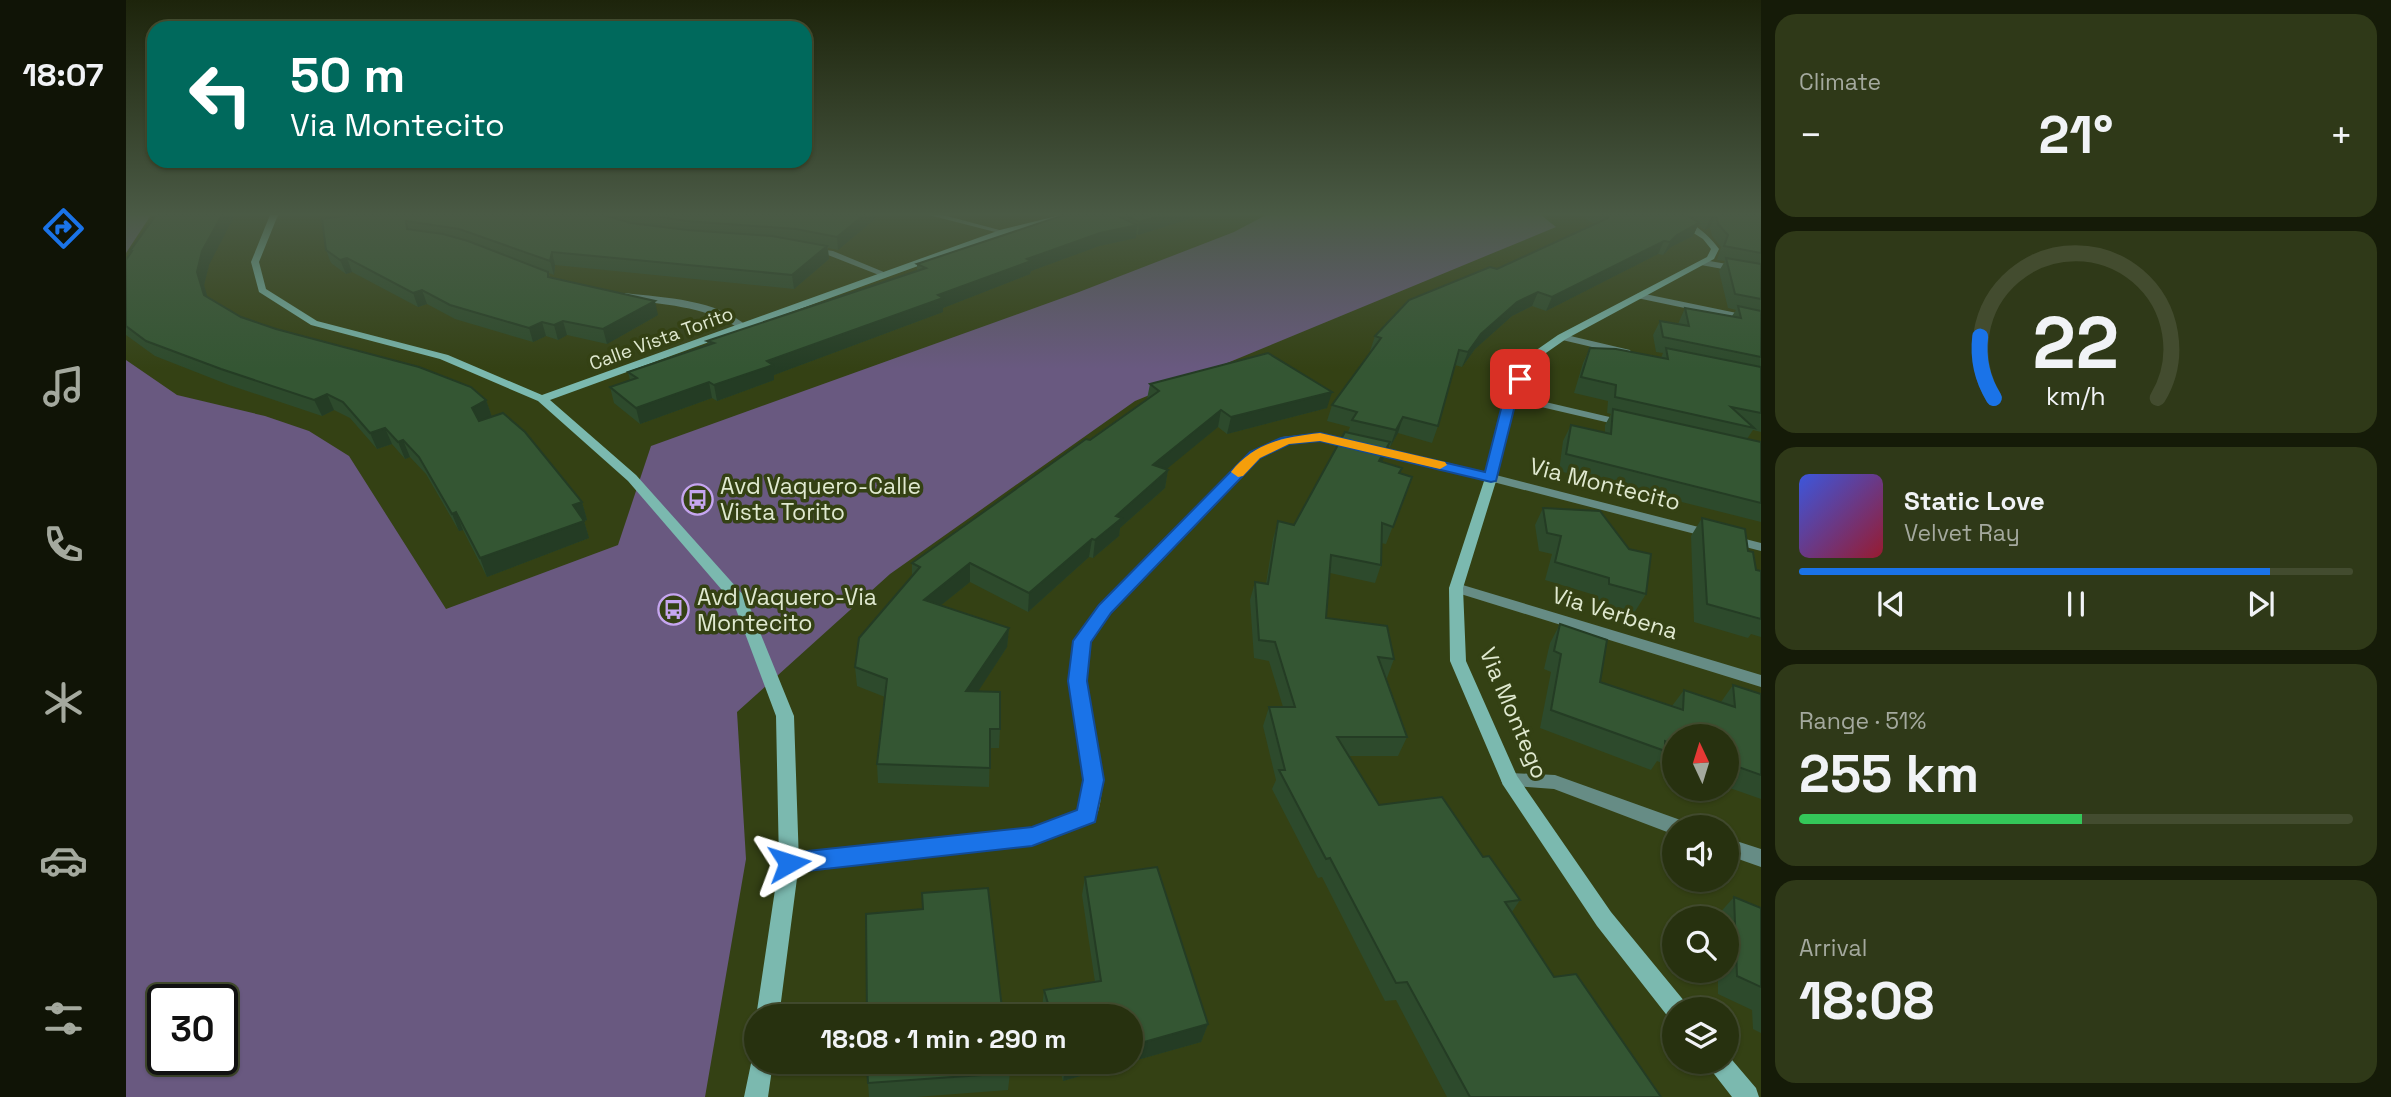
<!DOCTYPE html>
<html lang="en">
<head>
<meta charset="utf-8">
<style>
	:root { --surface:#27310f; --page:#2f3918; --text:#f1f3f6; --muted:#a4a99e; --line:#434c2f; --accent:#1a73e8 }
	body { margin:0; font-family:"Space Grotesk",sans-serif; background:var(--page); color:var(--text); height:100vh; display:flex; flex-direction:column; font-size:26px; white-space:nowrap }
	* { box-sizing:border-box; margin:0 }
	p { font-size:23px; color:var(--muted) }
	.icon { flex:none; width:38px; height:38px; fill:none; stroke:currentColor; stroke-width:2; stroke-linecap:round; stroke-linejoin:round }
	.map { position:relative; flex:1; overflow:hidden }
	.details { display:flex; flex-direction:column; gap:14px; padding:14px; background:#151b08; width:630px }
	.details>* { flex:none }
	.top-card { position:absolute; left:21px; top:21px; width:665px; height:147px; border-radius:21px; box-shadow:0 2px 5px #0004,0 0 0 2px var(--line); background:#00695c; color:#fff; overflow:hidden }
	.needle { width:46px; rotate:356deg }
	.tools { position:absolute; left:1536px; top:724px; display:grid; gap:14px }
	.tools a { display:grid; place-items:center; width:77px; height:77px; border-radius:50%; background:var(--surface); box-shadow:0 2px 5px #0004,0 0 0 2px var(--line); font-size:35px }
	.speed { position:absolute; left:21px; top:984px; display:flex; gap:14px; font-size:35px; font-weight:700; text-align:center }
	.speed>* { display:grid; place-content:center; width:91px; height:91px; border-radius:50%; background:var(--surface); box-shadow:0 2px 5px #0004,0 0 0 2px var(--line); line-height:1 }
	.speed .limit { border:4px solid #111; border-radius:10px; background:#fff; color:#111 }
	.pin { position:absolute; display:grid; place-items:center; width:60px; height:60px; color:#fff; margin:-30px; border-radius:14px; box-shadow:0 4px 10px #0006 }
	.me { position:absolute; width:77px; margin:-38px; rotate:84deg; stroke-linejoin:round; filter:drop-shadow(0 0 5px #0008) }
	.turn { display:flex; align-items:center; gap:24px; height:147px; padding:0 28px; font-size:32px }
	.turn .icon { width:91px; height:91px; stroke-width:2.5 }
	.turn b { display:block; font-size:49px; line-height:60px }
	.big { font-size:52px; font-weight:700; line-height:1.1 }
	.details .widget { flex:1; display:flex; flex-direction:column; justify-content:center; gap:10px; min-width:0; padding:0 24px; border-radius:21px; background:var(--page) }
	.details .dial { align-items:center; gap:0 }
	.dial svg { height:182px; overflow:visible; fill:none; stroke:var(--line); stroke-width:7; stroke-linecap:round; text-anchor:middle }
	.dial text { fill:var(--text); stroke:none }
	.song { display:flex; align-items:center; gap:21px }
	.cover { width:84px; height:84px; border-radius:10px; background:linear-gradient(135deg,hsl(230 70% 55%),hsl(350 70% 35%)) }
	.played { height:7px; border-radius:4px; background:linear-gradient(90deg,var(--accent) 85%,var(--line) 85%) }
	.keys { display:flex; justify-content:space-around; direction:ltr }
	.heat { display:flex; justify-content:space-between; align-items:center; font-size:38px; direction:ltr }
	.charge { height:10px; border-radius:5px; background:linear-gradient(90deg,#34c759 51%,var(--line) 0) }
	.trip { position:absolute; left:618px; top:1004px; width:399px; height:70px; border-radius:35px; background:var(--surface); box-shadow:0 2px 5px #0004,0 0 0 2px var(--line); font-weight:700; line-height:70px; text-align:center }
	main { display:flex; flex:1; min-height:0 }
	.dock { display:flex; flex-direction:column; width:126px; justify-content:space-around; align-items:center; background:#101406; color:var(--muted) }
	.dock .icon { width:49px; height:49px }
	.dock .on { color:var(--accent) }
	.dock b { font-size:32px; color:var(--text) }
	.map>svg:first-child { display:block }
	.green { fill:#695980; fill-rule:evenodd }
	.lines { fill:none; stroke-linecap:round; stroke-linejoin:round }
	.street { fill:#668c85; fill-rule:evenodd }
	.secondary { fill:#7bb9af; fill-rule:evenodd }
	.wall { fill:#2d4a2c }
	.shaded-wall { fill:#243c24 }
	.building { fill:#345633; stroke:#243c24; stroke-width:2 }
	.route { fill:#1a73e8; stroke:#114b97; stroke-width:2 }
	.slow { fill:#f59e0b }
	.labels { text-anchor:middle; stroke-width:7; stroke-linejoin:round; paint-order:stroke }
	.far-street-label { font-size:19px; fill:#e0e9d0; stroke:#344114 }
	.street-label { font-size:23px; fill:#e0e9d0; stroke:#344114 }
	.poi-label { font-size:23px; fill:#e0e9d0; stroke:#344114; text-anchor:start }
</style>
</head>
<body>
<main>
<nav class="dock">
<b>18:07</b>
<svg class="icon on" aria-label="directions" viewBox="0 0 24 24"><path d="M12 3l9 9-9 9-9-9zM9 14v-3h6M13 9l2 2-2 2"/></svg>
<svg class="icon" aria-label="music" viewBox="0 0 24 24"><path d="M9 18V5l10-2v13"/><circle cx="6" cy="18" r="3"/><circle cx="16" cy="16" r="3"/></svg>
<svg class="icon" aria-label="phone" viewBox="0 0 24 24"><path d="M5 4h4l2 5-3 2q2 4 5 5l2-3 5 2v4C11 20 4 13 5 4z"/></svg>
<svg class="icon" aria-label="climate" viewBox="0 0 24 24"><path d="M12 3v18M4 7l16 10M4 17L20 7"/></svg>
<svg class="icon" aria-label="car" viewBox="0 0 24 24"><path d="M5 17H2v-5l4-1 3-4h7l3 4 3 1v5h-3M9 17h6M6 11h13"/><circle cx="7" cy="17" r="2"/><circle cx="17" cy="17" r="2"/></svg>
<svg class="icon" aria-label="filters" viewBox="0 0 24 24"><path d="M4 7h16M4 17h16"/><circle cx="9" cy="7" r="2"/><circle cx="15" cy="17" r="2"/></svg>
</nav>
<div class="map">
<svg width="1635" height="1097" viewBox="0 0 1635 1097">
	<rect width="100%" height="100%" fill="#344114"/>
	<g class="green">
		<polygon points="0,215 25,215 0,253"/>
		<path d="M1140,215H1415L1430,227L1009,401L764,574L611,712L620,859L579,1097H0V360L51,395L139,416L183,431L223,456L320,609L492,545L525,446L953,292L1108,232ZM37,999H96V1059H37Z"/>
	</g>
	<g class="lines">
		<g class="street">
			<polygon points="803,215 817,215 881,232 877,234"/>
			<polygon points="680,247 707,251 765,275 758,277 702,255 680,251"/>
			<polygon points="1578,260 1635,270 1635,276 1575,265 1574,263"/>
			<path d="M499,293C539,298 591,299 622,327L614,329C574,304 539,306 496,298V294Z"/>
			<polygon points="1514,293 1635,318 1635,324 1511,298 1511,294"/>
			<polygon points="1436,334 1504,350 1505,352 1500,355 1432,339 1431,337"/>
			<polygon points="1385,394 1505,422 1507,424 1501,427 1381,399 1379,397"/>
			<path d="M1194,433L1323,463L1635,543V551L1321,470L1194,441L1163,443L1133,458L984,613C978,622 966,633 964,644C949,701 993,771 968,822L906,844L663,872L656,869L653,863L656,857L663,854L906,828L952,811L958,780L943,681L948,641L974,605L1125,452L1156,437Z"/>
			<polygon points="1330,583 1635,675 1635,687 1325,591 1323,588"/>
			<polygon points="1384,773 1429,775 1560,822 1563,828 1549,828 1549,835 1428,789 1377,785 1375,780 1377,775"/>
			<polygon points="1601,838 1635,849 1635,867 1601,855"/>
		</g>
		<g class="secondary">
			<polygon points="144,215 152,215 133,262 140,289 191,321 322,355 416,395 874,230 935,215 948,215 880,234 424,400 510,475 620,598 668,716 673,863 653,1017 630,1017 653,863 650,716 608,604 502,481 412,401 314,359 185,325 133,292 125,262"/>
			<path d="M1539,215C1559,215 1582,233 1593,249L1588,259L1440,339L1407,362L1391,397L1371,478L1337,588L1340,661L1391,776L1485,912L1559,1002L1562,1010H1549V1020L1543,1018L1471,926L1377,785L1324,661L1323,588L1359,478L1379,397L1399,358L1432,335L1581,257L1585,249L1577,239Z"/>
			<polygon points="630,1052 630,1062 647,1062 642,1097 618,1097 627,1054"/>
			<polygon points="1601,1054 1630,1088 1633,1097 1606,1097 1585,1070 1581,1062 1601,1062"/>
		</g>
	</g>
	<g class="wall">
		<polygon points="481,215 749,215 749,219 712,250 702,248 703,259 668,289 429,265 428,275 423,273 424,277 532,315 481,344 441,335 432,340 420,336 407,342 329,319 301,304 292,307 226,272 220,274 205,263 200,250 196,219 494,220"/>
		<polygon points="938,215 1076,215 1012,235 1010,234 1010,238 973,246 905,271 904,274 817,308 817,312 648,375 648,380 591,401 586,398 514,424 488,403 484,387 504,380 502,372 582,345 581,341 791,271 791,264"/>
		<polygon points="1454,215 1635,215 1635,432 1627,430 1621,439 1635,443 1635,522 1433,471 1437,441 1445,425 1479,433 1479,425 1485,414 1481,413 1482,401 1448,393 1457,363 1464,348 1535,358 1537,353 1530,352 1527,335 1534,321 1552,324 1559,308 1606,316 1610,310 1602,308 1593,271 1599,261 1591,260 1595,247 1586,236 1584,227 1579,230 1572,225 1567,236 1545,247 1537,255 1532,254 1420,311 1406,306 1386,316 1349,349 1336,367 1329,365 1312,426 1306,443 1272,433 1264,447 1262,446 1256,462 1276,468 1274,473 1286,477 1260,544 1255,543 1255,565 1249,583 1204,573 1200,618 1268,659 1261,678 1259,678 1281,737 1272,756 1223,756 1253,805 1357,857 1394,900 1386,912 1428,977 1535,1097 1321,1097 1270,1000 1259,1001 1196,877 1192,878 1146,789 1150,780 1137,726 1143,707 1157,707 1143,661 1128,658 1124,600 1129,582 1140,584 1147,539 1152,521 1168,525 1222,432 1224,427 1201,421 1206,405 1245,351 1244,351 1249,336 1371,269 1468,224"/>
		<polygon points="4,251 83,265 78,285 81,297 115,317 360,400 366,417 456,502 461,520 458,521 463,538 361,577 337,530 333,531 300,474 284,457 279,459 266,444 251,449 224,418 208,410 196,416 103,385 29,356 0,335 0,260 5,253"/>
		<polygon points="1024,384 1201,408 1101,434 1092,427 1040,469 1042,470 1039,488 994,528 993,536 967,558 963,557 902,612 844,582 815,605 883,628 881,647 852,691 874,729 873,748 864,748 863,787 752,783 751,764 759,697 731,686 729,667 786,576 786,563 1021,399"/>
		<polygon points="1417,508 1520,594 1508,613 1473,603 1472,596 1419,580 1426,554 1413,551 1409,525"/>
		<polygon points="1576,518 1622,551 1630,570 1635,571 1635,637 1625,634 1622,638 1568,622 1565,536"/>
		<polygon points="1434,624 1474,682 1546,706 1558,690 1595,702 1607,685 1635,694 1635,799 1601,787 1601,737 1549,737 1549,768 1531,761 1525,770 1414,728 1425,672 1418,669 1424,643"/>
		<polygon points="959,877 1082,1024 1075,1042 1004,1062 1004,1017 918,1017 916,1008 918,990 969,982 956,895"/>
		<polygon points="1608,897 1635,908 1635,1033 1627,1029 1626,1010 1592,994 1592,971 1601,971 1601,919 1591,919 1591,916"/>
		<polygon points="932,1062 1004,1062 937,1081"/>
		<polygon points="884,1073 882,1090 790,1097 743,1097 742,1083"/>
	</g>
	<g class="shaded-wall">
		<polygon points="96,215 109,215 83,265 78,285 85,309 78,295 71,272 76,251"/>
		<polygon points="738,215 749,215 749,219 712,250 711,237"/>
		<polygon points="1037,215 1076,215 1012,235 1013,222"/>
		<polygon points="1590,215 1584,227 1579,230 1585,217"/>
		<polygon points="1573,223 1567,236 1545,247 1537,255 1544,242 1551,235"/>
		<polygon points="1011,225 1010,238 973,246 905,271 904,274 817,308 817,312 648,375 648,380 591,401 588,385 641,361 812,295 901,259 974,233"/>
		<polygon points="1538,241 1532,254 1420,311 1426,297"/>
		<polygon points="701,246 703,259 668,289 666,275"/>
		<polygon points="426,252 429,265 428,275 424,261"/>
		<polygon points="221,258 226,272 220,274 214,260"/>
		<polygon points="296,290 301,304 292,307 287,293"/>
		<polygon points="1412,292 1406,306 1386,316 1349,349 1336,367 1342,352 1355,334 1391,302"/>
		<polygon points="529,301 532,315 481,344 477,329"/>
		<polygon points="437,321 441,335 432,340 428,325"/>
		<polygon points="416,322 420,336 407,342 403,328"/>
		<polygon points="583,382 586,398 514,424 510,408"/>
		<polygon points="1206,392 1201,408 1101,434 1105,417"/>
		<polygon points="201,394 208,410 196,416 188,400"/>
		<polygon points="360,400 366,417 352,424 346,408"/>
		<polygon points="1095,410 1092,427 1025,482 1027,465"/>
		<polygon points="1277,417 1272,433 1264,447 1270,430"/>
		<polygon points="259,428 266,444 251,449 244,433"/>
		<polygon points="277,440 284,457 279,459 272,442"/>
		<polygon points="1264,442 1258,458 1247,478 1253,461"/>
		<polygon points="1042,470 1039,488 994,528 993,536 967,558 969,540 990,516"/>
		<polygon points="456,502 461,520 458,521 463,538 361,577 354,558 447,505"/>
		<polygon points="330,512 337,530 333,531 326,514"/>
		<polygon points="966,539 963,557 902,612 903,593"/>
		<polygon points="844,563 844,582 799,618 798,600"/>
		<polygon points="883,628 881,647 840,710 840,691"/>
		<polygon points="1082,1024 1075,1042 1004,1062 1004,1046"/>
		<polygon points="946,1062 1004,1062 937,1081 940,1064"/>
	</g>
	<g class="building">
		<polygon points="30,215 96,215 76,251 71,272 78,295 115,317 150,329 293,367 345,387 360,400 346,408 353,421 377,413 399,432 456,502 447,505 458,521 354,558 330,512 326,514 293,457 277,440 272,442 259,428 244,433 217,402 201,394 188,400 95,369 20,341 0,326 0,260 6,251 4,251"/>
		<polygon points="224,215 478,215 505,223 561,230 646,236 701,246 666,275 426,252 424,261 333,229 280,221 281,229 317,234 342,241 422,272 422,277 529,301 477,329 437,321 428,325 416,322 403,328 324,305 296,290 287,293 221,258 214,260 200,250 196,219"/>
		<polygon points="524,215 738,215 711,237 670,229 560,221"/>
		<polygon points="938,215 990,215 1011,225 974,233 901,259 905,261 812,295 817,298 641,361 647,365 588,385 583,382 510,408 484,387 511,378 502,372 588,343 581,341 800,268 791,264"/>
		<polygon points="999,215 1037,215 1013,222"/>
		<polygon points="1478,215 1561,215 1573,223 1551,235 1544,242 1538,241 1426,297 1412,292 1391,302 1355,334 1342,352 1333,350 1312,426 1277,417 1270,430 1226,420 1231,412 1206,405 1255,338 1249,336 1283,300 1364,267 1371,269 1482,218"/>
		<polygon points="1590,215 1635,215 1635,253 1598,246 1602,235 1592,224"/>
		<polygon points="1600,258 1635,264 1635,299 1609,294"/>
		<polygon points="1612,306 1635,311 1635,357 1537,337 1534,321 1563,326 1559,308 1615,318"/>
		<polygon points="1464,348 1490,349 1542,359 1540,348 1635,367 1635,413 1605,407 1628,428 1489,397 1490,385 1455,377"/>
		<polygon points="1142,353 1206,392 1105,417 1095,410 1027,465 1042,470 990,516 996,518 969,540 966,539 903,593 844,563 798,600 883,628 840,691 874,692 874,729 864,729 864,768 751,764 761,679 729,667 733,638 794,567 786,563 960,439 964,440 1033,391 1024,384"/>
		<polygon points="1487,409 1635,442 1635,503 1440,454 1445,425 1485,434"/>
		<polygon points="1219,432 1264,442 1253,461 1276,468 1273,473 1286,477 1267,527 1256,523 1255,565 1205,555 1200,618 1261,626 1268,659 1252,657 1281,737 1211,737 1253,805 1316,797 1357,857 1363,856 1394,900 1379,902 1428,977 1450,974 1535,1097 1344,1097 1281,982 1270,983 1204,858 1200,859 1153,770 1159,770 1143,707 1169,707 1149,642 1133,640 1129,582 1142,584 1152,521 1168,525"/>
		<polygon points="1417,508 1474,511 1503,549 1525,554 1520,594 1483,584 1483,578 1429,562 1435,536 1421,533"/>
		<polygon points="1576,518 1619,529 1622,551 1627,552 1630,570 1635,571 1635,619 1581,604"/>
		<polygon points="1434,624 1481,640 1474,682 1557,710 1558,690 1609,707 1607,685 1635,694 1635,775 1601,763 1601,737 1549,737 1549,744 1539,741 1539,751 1425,710 1435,654 1428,651"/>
		<polygon points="1031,867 1082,1024 1004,1046 1004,1017 926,1017 918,990 975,981 959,877"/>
		<polygon points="862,888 877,1017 741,1017 740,914 797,909 796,893"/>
		<polygon points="1608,897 1635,908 1635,987 1611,976"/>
		<polygon points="741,1062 882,1062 884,1073 742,1083"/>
	</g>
	<linearGradient id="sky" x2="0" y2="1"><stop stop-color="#1d240b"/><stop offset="0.58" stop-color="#4a5a45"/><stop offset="1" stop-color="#4a5a45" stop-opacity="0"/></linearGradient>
	<rect width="1635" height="369" fill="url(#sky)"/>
	<polygon class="route" points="1394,375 1400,379 1391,397 1370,481 1365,482 1194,441 1163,444 1134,458 985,613 965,642 961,681 978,780 969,822 906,846 663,873 655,870 652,863 655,856 663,853 906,827 951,810 957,780 942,681 947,641 973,605 1124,452 1155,438 1194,433 1359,472 1378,397 1389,376"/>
	<path class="slow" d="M1194,433L1319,462L1321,465L1314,469L1194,441L1163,444L1134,458L1117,476L1112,477L1105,472C1128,443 1158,437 1194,433Z"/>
	<defs>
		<symbol id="bus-ring" viewBox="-11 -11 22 22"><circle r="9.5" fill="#344114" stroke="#c6a6f0" stroke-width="1.5"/><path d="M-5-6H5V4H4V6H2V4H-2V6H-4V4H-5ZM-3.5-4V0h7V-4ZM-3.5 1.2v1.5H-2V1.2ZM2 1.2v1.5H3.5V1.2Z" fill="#c6a6f0"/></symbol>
	</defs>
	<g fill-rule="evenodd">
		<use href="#bus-ring" x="554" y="482" width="35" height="35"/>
		<use href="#bus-ring" x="530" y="592" width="35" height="35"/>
	</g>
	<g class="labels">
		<g class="far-street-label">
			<text transform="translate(535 338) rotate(-20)" y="7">Calle Vista Torito</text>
		</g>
		<g class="street-label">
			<text transform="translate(1479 484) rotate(14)" y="8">Via Montecito</text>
			<text transform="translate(1489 613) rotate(17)" y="8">Via Verbena</text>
			<text transform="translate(1388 713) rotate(67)" y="8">Via Montego</text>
		</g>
		<g class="poi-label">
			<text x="594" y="494">Avd Vaquero-Calle<tspan x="594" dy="26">Vista Torito</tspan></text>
			<text x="571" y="605">Avd Vaquero-Via<tspan x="571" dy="26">Montecito</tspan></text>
		</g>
	</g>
</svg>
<div class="tools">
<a><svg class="needle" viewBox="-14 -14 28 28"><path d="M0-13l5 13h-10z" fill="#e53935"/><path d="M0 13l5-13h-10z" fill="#a4a99e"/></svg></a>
<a><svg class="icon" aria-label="sound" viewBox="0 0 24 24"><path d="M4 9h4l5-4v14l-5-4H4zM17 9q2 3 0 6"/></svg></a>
<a><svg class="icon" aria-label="search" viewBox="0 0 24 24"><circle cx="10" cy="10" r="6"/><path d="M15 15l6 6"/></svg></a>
<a><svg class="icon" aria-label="layers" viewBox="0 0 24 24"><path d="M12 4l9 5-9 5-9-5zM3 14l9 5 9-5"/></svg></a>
</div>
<div class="speed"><div class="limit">30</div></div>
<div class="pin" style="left:1394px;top:379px;background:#d93025"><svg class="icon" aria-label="arrive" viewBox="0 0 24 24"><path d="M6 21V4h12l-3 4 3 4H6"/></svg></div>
<svg class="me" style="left:663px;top:863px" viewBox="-20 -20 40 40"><path d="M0-17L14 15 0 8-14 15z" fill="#1a73e8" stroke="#fff" stroke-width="4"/></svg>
<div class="trip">18:08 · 1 min · 290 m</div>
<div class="top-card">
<div class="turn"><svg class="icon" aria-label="left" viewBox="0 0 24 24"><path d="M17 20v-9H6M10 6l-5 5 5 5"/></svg><div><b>50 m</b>Via Montecito</div></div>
</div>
</div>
<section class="details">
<div class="widget"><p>Climate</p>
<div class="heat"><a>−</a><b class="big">21°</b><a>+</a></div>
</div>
<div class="widget dial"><svg viewBox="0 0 100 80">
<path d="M14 69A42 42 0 1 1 86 69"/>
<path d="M14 69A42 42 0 0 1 8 42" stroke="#1a73e8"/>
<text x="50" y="56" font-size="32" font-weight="700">22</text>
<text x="50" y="72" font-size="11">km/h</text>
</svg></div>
<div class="widget">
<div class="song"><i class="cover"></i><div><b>Static Love</b><p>Velvet Ray</p></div></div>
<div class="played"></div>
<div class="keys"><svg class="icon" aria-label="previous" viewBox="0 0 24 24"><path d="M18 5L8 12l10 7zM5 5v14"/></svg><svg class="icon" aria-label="pause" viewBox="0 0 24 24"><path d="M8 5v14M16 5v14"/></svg><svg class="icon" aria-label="next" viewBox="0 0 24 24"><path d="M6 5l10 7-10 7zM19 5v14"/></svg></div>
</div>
<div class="widget"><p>Range · 51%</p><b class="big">255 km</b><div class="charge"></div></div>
<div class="widget"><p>Arrival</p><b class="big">18:08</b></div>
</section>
</main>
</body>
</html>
